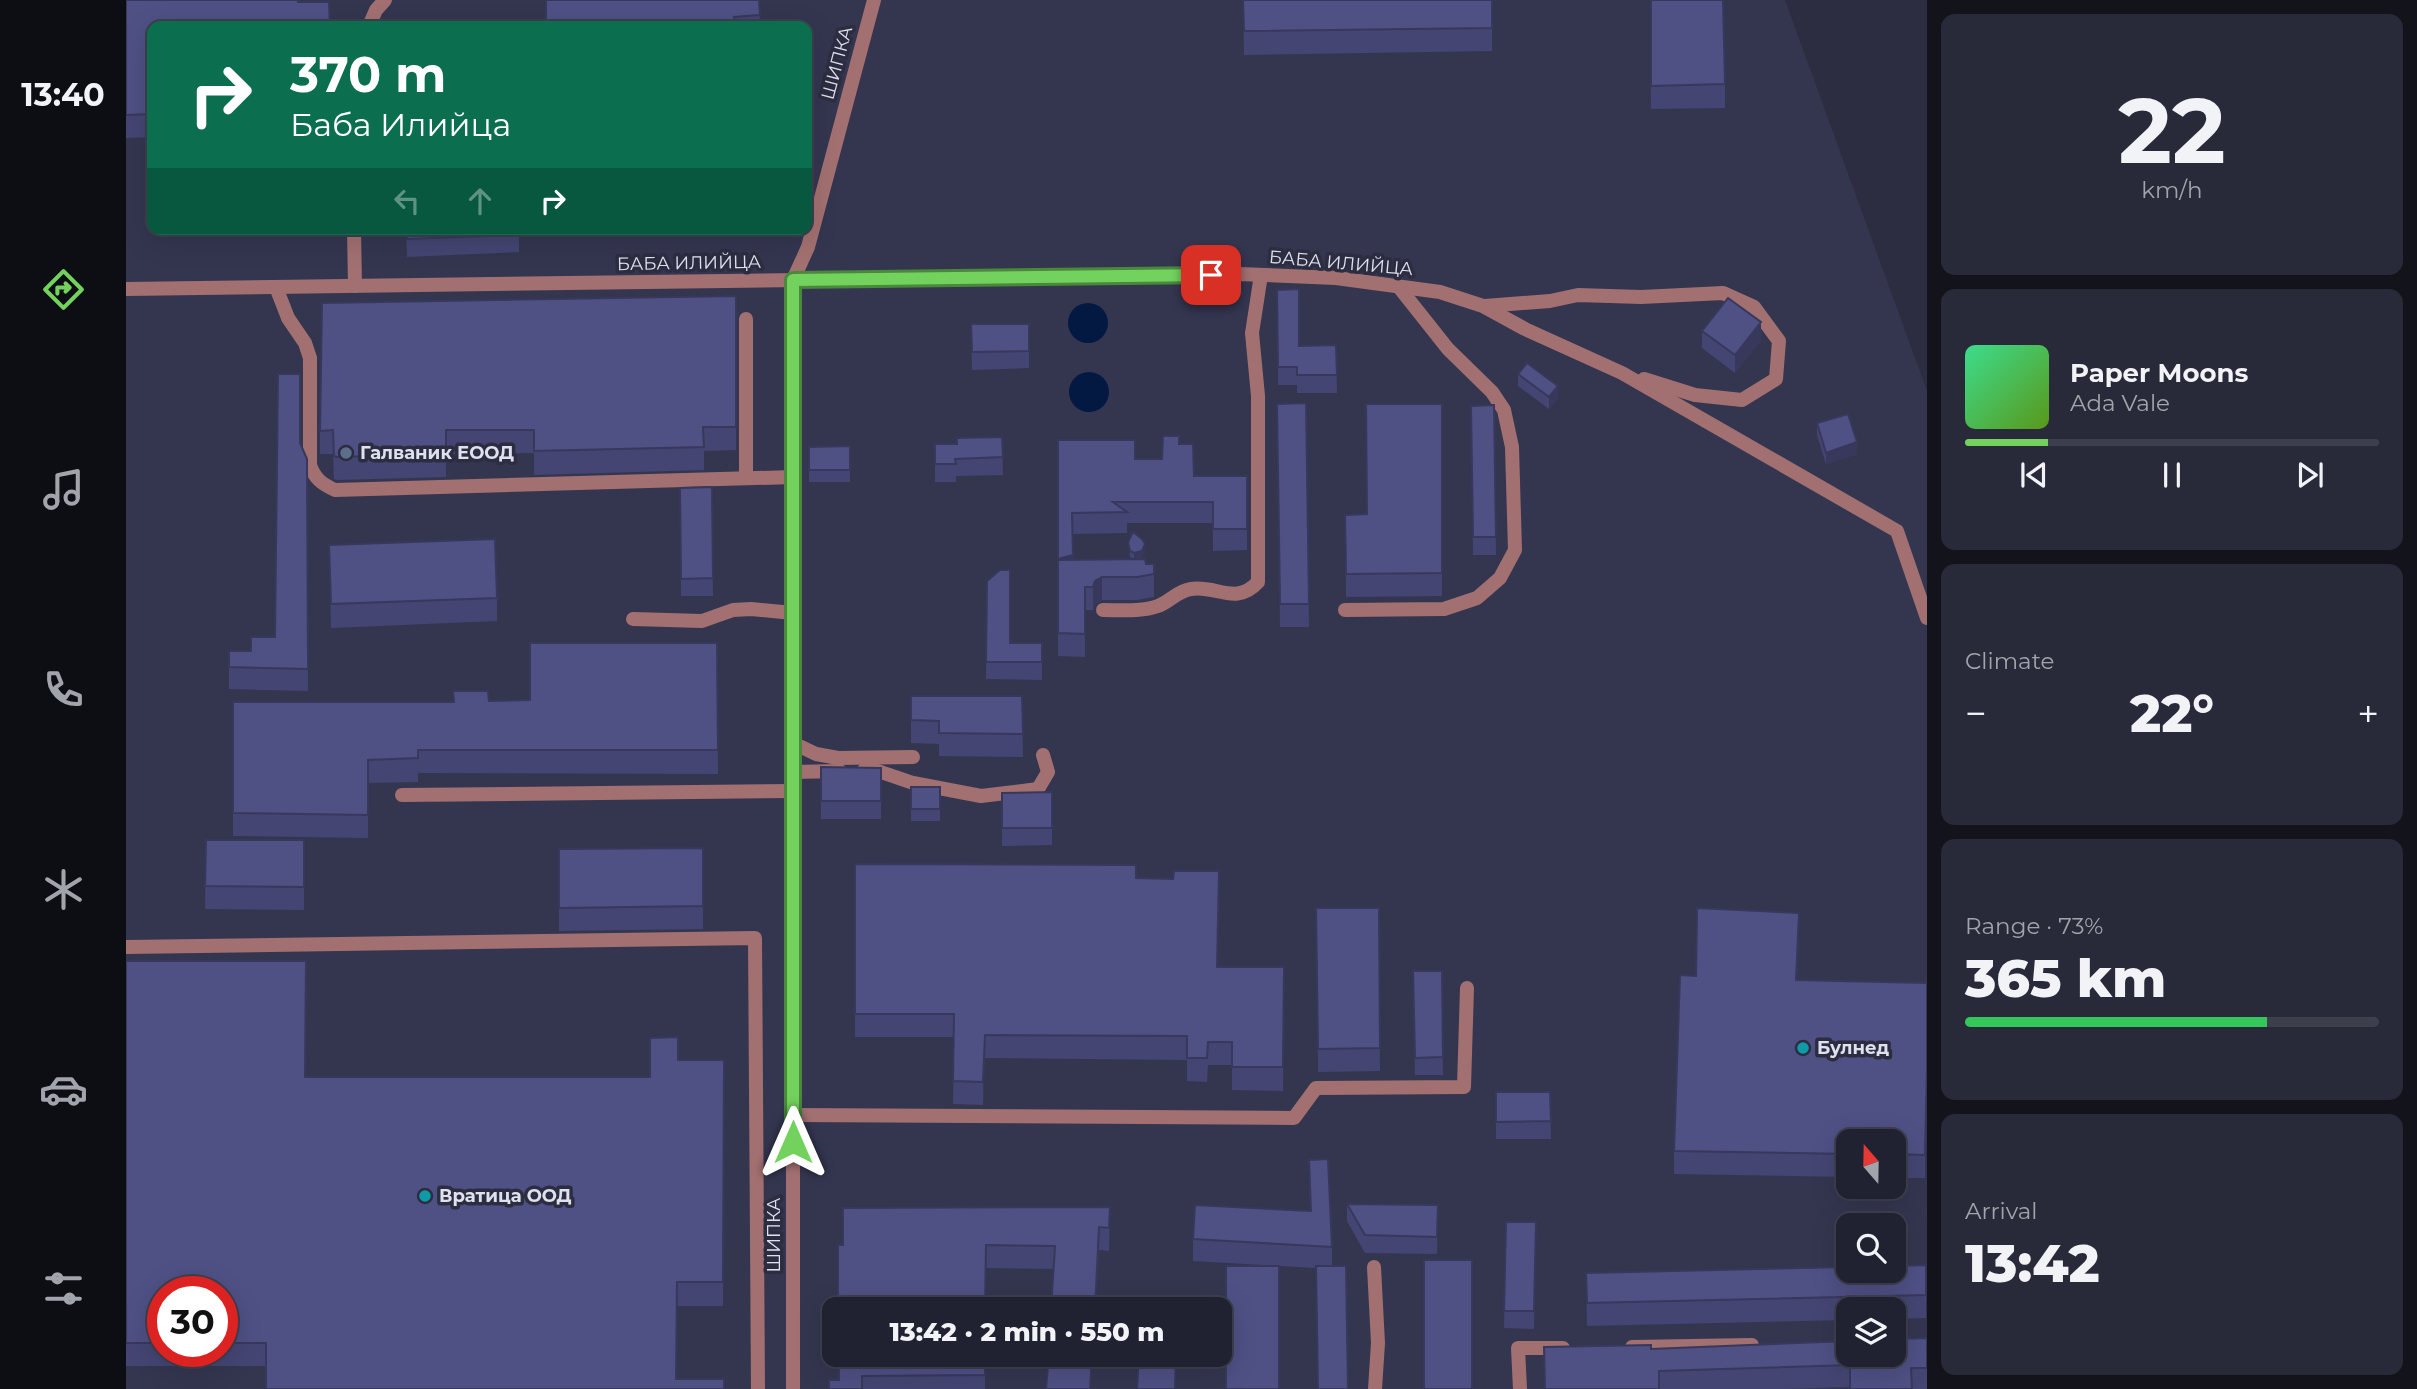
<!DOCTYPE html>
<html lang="en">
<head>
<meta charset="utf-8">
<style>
	:root { --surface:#212231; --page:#292a39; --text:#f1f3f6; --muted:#a2a4ab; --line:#3e3f4d; --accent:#72d25d }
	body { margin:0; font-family:Montserrat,sans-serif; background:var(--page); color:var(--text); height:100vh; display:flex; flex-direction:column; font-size:26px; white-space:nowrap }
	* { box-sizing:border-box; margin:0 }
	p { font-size:23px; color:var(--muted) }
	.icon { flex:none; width:38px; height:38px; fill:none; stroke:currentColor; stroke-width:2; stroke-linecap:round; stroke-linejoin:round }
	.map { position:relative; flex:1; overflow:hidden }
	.side { display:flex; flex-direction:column; gap:14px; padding:14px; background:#12131b; width:490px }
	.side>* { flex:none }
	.banner { position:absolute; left:21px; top:21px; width:665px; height:214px; border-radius:14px; box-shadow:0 7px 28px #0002,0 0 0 2px var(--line); background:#0b6e4f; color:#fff; overflow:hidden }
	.needle { width:46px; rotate:340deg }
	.buttons { position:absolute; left:1710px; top:1129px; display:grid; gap:14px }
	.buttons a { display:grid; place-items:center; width:70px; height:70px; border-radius:14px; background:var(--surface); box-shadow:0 7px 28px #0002,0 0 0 2px var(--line); font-size:35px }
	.speed { position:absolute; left:21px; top:1276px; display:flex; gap:14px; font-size:35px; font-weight:700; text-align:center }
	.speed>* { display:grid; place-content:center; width:91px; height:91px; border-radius:50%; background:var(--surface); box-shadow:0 7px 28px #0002,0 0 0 2px var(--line); line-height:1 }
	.speed .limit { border:10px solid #d22; background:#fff; color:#111 }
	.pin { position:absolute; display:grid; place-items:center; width:60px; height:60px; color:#fff; margin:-30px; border-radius:14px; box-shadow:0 4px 10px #0006 }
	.me { position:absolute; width:77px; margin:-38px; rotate:0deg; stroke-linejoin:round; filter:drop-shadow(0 0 5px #0008) }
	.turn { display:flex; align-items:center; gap:24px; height:147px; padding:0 28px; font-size:32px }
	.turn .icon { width:91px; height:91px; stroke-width:2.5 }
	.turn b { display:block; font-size:49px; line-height:60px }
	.lanes { display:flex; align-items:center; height:66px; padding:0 28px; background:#0003; justify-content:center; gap:35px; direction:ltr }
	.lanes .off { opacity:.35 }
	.big { font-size:52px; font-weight:800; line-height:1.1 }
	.side .card { flex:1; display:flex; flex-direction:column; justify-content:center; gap:10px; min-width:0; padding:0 24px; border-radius:14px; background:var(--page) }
	.side .dial { align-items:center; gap:0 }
	.dial b { font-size:91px; line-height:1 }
	.song { display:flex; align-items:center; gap:21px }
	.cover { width:84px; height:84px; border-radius:10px; background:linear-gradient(135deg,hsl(150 70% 55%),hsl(90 70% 35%)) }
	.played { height:7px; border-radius:4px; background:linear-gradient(90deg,var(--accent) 20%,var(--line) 20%) }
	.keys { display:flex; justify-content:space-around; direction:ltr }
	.heat { display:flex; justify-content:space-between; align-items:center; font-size:38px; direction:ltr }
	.charge { height:10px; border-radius:5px; background:linear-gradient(90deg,#34c759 73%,var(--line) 0) }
	.trip { position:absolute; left:696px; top:1297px; width:410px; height:70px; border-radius:14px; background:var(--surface); box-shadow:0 7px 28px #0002,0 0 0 2px var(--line); font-weight:800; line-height:70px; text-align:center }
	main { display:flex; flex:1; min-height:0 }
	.tab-bar { display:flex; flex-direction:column; width:126px; justify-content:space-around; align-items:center; background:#0d0e14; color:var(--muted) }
	.tab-bar .icon { width:49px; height:49px }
	.tab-bar .current { color:var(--accent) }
	.tab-bar b { font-size:32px; color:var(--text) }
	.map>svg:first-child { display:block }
	.built { fill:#343650; fill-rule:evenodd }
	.water { fill:#041942 }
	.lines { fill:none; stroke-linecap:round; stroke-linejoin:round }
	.minor { stroke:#a27071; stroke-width:14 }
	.wall { fill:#444572; fill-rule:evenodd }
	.shaded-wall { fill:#37385c }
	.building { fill:#4f5084; stroke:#37385c; stroke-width:2 }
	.route-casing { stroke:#4a883c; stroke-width:18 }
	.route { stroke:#72d25d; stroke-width:12 }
	.service-dot { fill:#5c6f8a; stroke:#2c2d41; stroke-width:2.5 }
	.culture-dot { fill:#0f9aa8; stroke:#2c2d41; stroke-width:2.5 }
	.labels { text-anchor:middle; stroke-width:7; stroke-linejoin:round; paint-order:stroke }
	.street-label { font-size:18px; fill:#e0e1ee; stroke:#2c2d41 }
	.poi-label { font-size:18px; font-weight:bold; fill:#e0e1ee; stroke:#2c2d41; text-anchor:start }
</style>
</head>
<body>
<main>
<nav class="tab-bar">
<b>13:40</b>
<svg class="icon current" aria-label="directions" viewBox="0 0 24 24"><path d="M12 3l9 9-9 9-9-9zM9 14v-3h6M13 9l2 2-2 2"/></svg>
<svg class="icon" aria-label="music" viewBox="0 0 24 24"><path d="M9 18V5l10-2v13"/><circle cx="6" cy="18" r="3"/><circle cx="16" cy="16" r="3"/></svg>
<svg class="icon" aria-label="phone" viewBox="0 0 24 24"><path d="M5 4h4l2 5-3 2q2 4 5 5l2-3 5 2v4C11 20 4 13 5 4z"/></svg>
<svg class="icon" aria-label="climate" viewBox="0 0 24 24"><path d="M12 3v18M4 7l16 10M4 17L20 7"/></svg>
<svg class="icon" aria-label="car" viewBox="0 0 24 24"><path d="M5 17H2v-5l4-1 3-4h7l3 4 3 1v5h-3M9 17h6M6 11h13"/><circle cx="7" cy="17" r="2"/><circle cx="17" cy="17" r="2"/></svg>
<svg class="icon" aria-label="filters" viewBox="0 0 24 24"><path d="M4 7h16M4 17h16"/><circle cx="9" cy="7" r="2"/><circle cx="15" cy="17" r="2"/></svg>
</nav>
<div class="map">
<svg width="1801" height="1389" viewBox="0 0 1801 1389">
	<rect width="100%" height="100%" fill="#2c2d41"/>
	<path class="built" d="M0,0H1659L1801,391V1389H0ZM26,26H681V229H26ZM1722,1141H1768V1186H1722ZM1722,1225H1768V1270H1722ZM37,1292H96V1351H37ZM709,1309H1094V1354H709ZM1722,1309H1768V1354H1722Z"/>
	<g class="water">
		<circle cx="962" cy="323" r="20"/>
		<circle cx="963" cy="392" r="20"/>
	</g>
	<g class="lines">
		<g class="minor">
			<polyline points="243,26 250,10 259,0"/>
			<polyline points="228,229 229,286"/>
			<path d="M150,287L162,318L179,343L184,358V465C189,479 196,484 209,490L667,477"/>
			<polyline points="0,289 1113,274 1210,278 1314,292 1357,306 1399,329 1496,373 1771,531 1801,618"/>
			<polyline points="1359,306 1424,301 1452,295 1515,297 1597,293 1628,307 1653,341 1650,379 1616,400 1569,395 1518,379"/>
			<polyline points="620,319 620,477"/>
			<path d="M977,610C994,610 1016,612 1032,606C1045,601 1051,591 1065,589C1091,585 1110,606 1132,582V396L1126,333L1135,275"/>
			<polyline points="1219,610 1318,609 1351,598 1374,578 1389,550 1386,447 1378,410 1366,392 1322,349 1272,286"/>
			<polyline points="507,619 576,621 607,610 625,609 667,613"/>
			<polyline points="667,743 690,754 712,758 787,757"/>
			<polyline points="738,770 749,770 787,783 855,796 912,789 922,772 917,755"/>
			<polyline points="667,772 714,771"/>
			<polyline points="276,795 667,791"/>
			<polyline points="0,947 629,938 632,1389"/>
			<polyline points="667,1115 1168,1118 1190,1088 1338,1087 1341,988"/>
			<polyline points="1248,1267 1252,1343 1249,1389"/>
			<polyline points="1506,1347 1626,1345"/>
			<polyline points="667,1389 667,280 682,247 748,0"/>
			<polyline points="1394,1389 1392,1348 1437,1348"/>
		</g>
	</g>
	<g class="wall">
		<polygon points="0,0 26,26 26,137 0,138"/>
		<polygon points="419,0 633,0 634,26 420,26"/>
		<polygon points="1117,0 1366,0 1366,51 1118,55"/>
		<polygon points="1524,0 1599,84 1599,108 1525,109"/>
		<polygon points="280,229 393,229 393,252 281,257"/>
		<polygon points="1151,290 1173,346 1210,345 1211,393 1171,393 1171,385 1152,385"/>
		<polygon points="610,296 610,450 578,451 578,470 408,475 408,453 320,454 320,477 211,480 208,479 207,454 194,454 194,431"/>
		<polygon points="845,324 903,324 903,368 846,370"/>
		<polygon points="1576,331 1635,340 1609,373 1576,348"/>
		<polygon points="1392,374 1432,398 1423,409 1392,386"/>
		<polygon points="1180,403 1183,627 1154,627 1151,404"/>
		<polygon points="1316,404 1316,596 1220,597 1219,515 1240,514"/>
		<polygon points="1368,405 1370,555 1347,555 1345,406"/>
		<polygon points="1691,423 1731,454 1700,464 1691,435"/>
		<polygon points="876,437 877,475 830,476 830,482 809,482 809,444 831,444"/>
		<polygon points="932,440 1009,459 1036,459 1053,444 1068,476 1121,476 1121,550 1087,551 1087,523 1001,523 1001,533 946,534 947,560 1008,559 1004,557 1002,542 1019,550 1016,557 1009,559 1020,564 1028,564 1028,597 1011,600 976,600 969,605 967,610 959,610 959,657 932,656"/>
		<polygon points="174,443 181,459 182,691 103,689 103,651 125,651 149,637"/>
		<polygon points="724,446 724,482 683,482 683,447"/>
		<polygon points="586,487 587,596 555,596 554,488"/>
		<polygon points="203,545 371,598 371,621 205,628"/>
		<polygon points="861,581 884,643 916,643 916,680 860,679"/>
		<polygon points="591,643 592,774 292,773 292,782 242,783 242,838 107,836 107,702 327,702 404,700"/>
		<polygon points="785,696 896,696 897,757 813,756 813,744 785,743"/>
		<polygon points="695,767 755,768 755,819 695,819"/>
		<rect x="785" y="787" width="29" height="34"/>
		<polygon points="926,792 926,845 876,846 876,793"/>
		<polygon points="80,840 178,840 178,910 79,909"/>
		<polygon points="577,848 577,929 433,931 433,849"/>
		<polygon points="729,864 1010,878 1091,967 1158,967 1157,1091 1106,1090 1106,1065 1082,1065 1081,1082 1061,1081 1061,1060 859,1058 857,1105 827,1104 828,1037 729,1037"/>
		<polygon points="1253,908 1254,1071 1192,1072 1190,909"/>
		<polygon points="1673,936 1671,980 1801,983 1799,1178 1768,1178 1768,1141 1722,1141 1722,1177 1548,1174 1548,1151 1570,976"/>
		<path d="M0,961L179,1077H524L552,1060H598L597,1306H551L550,1379L598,1389L140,1366H0ZM37,1292H96V1351H37Z"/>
		<polygon points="1287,971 1316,971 1317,1075 1289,1075"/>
		<polygon points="1370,1092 1424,1092 1425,1139 1370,1139"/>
		<polygon points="1183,1160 1206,1247 1206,1266 1190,1268 1067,1261 1067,1239 1184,1211"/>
		<polygon points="1221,1204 1312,1205 1311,1254 1239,1253 1221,1221"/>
		<polygon points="984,1207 983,1251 973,1250 970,1309 925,1309 928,1269 860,1268 712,1245"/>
		<polygon points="1380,1222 1410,1222 1408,1329 1378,1328"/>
		<polygon points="1800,1265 1800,1318 1768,1319 1768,1309 1722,1309 1722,1320 1461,1326 1460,1273"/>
		<polygon points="1801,1338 1801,1389 1724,1389 1724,1387 1661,1389 1419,1389 1525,1349"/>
		<polygon points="859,1354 859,1389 703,1389 713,1380"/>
	</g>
	<g class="shaded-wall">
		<polygon points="1635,322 1635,340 1609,373 1609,355"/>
		<polygon points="1432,386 1432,398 1423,409 1423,397"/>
		<polygon points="1731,442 1731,454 1700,464 1700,453"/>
		<polygon points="1019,544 1019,550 1016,557 1008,559 1008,553"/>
		<polygon points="947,555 947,576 932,580 932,559"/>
		<polygon points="976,577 976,600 969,605 967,610 967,587 969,581"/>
		<polygon points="1673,913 1673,936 1670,1003 1670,980"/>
		<polygon points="859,1035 859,1058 857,1105 857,1082"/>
		<polygon points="973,1227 973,1250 970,1309 969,1309"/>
		<polygon points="966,1354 967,1354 965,1389 964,1389"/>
	</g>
	<g class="building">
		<polygon points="0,0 172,0 172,2 203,2 204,26 26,26 26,114 0,115"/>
		<polygon points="420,0 633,0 634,15 608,17 608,26 420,26"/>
		<polygon points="1117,0 1366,0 1366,28 1118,31"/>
		<polygon points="1525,0 1597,0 1599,84 1525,86"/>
		<polygon points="280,229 393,229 393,235 281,239"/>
		<polygon points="1173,289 1173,346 1210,345 1211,375 1171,375 1171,367 1152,367 1151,290"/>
		<polygon points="610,296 610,427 577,427 578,447 408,451 408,430 320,430 320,454 211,457 208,456 207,430 194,431 196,303"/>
		<polygon points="1602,298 1635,322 1609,355 1576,331"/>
		<polygon points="845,324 903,324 903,351 846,352"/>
		<polygon points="1401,363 1432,386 1423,397 1392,374"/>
		<polygon points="152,374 174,374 174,443 181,459 182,669 103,667 103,651 125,651 125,637 149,637"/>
		<polygon points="1180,403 1183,604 1154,604 1151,404"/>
		<polygon points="1240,404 1316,404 1316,573 1220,574 1219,515 1241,514"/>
		<polygon points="1368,405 1370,537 1347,537 1345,406"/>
		<polygon points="1722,414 1731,442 1700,453 1691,423"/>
		<polygon points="1037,436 1053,436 1053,444 1067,444 1068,476 1121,476 1121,529 1087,529 1087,502 987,502 1001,512 946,513 947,555 932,559 932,440 1009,440 1009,459 1036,459"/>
		<polygon points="876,437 877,457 829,459 830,464 809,464 809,444 831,444 831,438"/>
		<polygon points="724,446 724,470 683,470 683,447"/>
		<polygon points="586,487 587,578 555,579 554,488"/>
		<polygon points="1007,532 1016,539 1019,544 1016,551 1008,553 1004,551 1002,542"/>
		<polygon points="369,539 371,598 205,604 203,545"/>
		<polygon points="1019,559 1020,564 1028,564 1028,574 1011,577 976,577 969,581 967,587 959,587 959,634 932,633 932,560"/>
		<polygon points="874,570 884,570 884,643 916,643 916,662 860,662 861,581"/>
		<polygon points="404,643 591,643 592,750 292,750 292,758 242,760 242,815 107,813 107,702 328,702 327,691 362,691 363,701 404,700"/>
		<polygon points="785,696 896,696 897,734 813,733 813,721 785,720"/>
		<polygon points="695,767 755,768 755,801 695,801"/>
		<rect x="785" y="787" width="29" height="22"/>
		<polygon points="926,792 926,828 876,828 876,793"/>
		<polygon points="80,840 178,840 178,887 79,886"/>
		<polygon points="577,848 577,906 433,908 433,849"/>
		<polygon points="729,864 1010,865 1010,878 1047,879 1048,871 1093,871 1091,967 1158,967 1157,1067 1106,1067 1106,1042 1082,1042 1081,1058 1061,1058 1061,1036 859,1035 857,1082 827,1081 828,1014 729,1014"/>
		<polygon points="1190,908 1253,908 1254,1048 1192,1049"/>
		<polygon points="1571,908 1673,913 1670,980 1801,983 1801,1066 1799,1155 1768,1154 1768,1141 1722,1141 1722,1154 1548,1151 1554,975 1570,976"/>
		<polygon points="0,961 180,961 179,1077 524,1077 524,1038 552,1037 552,1060 598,1060 597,1282 551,1282 550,1379 598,1379 598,1389 140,1389 140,1343 96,1343 96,1292 37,1292 37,1343 0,1343"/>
		<polygon points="1287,971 1316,971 1317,1057 1289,1058"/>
		<polygon points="1370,1092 1424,1092 1425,1121 1370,1122"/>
		<polygon points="1202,1159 1206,1247 1067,1239 1069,1205 1185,1211 1183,1160"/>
		<polygon points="1221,1204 1312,1205 1311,1237 1239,1235"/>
		<polygon points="984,1207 983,1228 973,1227 969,1309 925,1309 929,1246 860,1245 859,1309 712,1309 712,1245 717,1245 717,1208"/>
		<polygon points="1380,1222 1410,1222 1408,1311 1378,1311"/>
		<rect x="1298" y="1260" width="48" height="129"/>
		<polygon points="1800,1265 1800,1295 1461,1303 1460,1273 1722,1267 1722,1270 1768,1270 1768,1266"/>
		<rect x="1100" y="1266" width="53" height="123"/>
		<polygon points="1190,1266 1220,1266 1222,1389 1192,1389"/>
		<polygon points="1801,1338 1801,1368 1785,1368 1786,1389 1724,1389 1724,1365 1533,1371 1533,1389 1419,1389 1418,1347 1525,1345 1525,1349 1722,1341 1722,1354 1768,1354 1768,1339"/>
		<polygon points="713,1354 859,1354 859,1375 736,1376 736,1389 703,1389 703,1380 713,1380"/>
		<polygon points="923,1354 966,1354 964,1389 920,1389"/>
		<polygon points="1013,1354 1050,1354 1049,1389 1011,1389"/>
	</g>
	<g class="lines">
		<defs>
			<polyline id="route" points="667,1142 667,280 1085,275"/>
		</defs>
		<use href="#route" class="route-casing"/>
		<use href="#route" class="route"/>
	</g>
	<circle class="service-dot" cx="220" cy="453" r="7"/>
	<g class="culture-dot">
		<circle cx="1677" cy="1048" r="7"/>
		<circle cx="299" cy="1196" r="7"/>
	</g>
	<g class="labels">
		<g class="street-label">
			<text transform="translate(711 63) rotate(-75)" y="6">ШИПКА</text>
			<text transform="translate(563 263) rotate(-1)" y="6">БАБА ИЛИЙЦА</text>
			<text transform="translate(1215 263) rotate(5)" y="6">БАБА ИЛИЙЦА</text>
			<text transform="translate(648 1235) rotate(-90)" y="6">ШИПКА</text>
		</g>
		<g class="poi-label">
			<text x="234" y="459">Галваник ЕООД</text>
			<text x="1691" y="1054">Булнед</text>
			<text x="313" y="1202">Вратица ООД</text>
		</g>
	</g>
</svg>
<div class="buttons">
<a><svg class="needle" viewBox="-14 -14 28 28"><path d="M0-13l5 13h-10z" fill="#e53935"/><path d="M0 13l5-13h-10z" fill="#a2a4ab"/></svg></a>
<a><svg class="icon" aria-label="search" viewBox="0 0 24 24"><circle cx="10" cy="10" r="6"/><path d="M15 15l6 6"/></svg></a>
<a><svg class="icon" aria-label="layers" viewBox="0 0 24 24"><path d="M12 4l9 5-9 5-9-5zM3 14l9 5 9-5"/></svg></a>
</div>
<div class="speed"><div class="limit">30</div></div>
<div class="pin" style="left:1085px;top:275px;background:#d93025"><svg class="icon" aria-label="arrive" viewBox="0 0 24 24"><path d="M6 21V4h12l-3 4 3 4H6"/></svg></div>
<svg class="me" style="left:667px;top:1142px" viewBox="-20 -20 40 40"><path d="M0-17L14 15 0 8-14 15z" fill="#72d25d" stroke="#fff" stroke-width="4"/></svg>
<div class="trip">13:42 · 2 min · 550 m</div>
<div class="banner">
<div class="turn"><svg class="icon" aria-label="right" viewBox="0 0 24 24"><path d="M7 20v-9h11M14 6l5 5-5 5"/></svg><div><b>370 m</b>Баба Илийца</div></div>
<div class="lanes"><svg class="icon off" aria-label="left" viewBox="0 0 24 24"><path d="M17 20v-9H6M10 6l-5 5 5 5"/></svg><svg class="icon off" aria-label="ahead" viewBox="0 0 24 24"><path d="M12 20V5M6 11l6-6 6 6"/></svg><svg class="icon" aria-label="right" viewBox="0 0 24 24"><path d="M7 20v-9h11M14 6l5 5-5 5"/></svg></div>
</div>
</div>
<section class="side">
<div class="card dial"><b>22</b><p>km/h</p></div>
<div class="card">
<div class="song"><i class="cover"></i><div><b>Paper Moons</b><p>Ada Vale</p></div></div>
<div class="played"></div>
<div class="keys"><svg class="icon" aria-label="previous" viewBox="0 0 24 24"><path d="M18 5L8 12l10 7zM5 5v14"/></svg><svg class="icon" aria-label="pause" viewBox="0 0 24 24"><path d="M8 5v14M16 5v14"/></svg><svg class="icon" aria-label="next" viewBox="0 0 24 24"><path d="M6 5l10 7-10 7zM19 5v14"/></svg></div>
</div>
<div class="card"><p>Climate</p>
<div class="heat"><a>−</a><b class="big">22°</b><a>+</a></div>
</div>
<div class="card"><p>Range · 73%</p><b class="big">365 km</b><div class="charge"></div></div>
<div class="card"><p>Arrival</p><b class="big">13:42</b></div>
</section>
</main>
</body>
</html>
